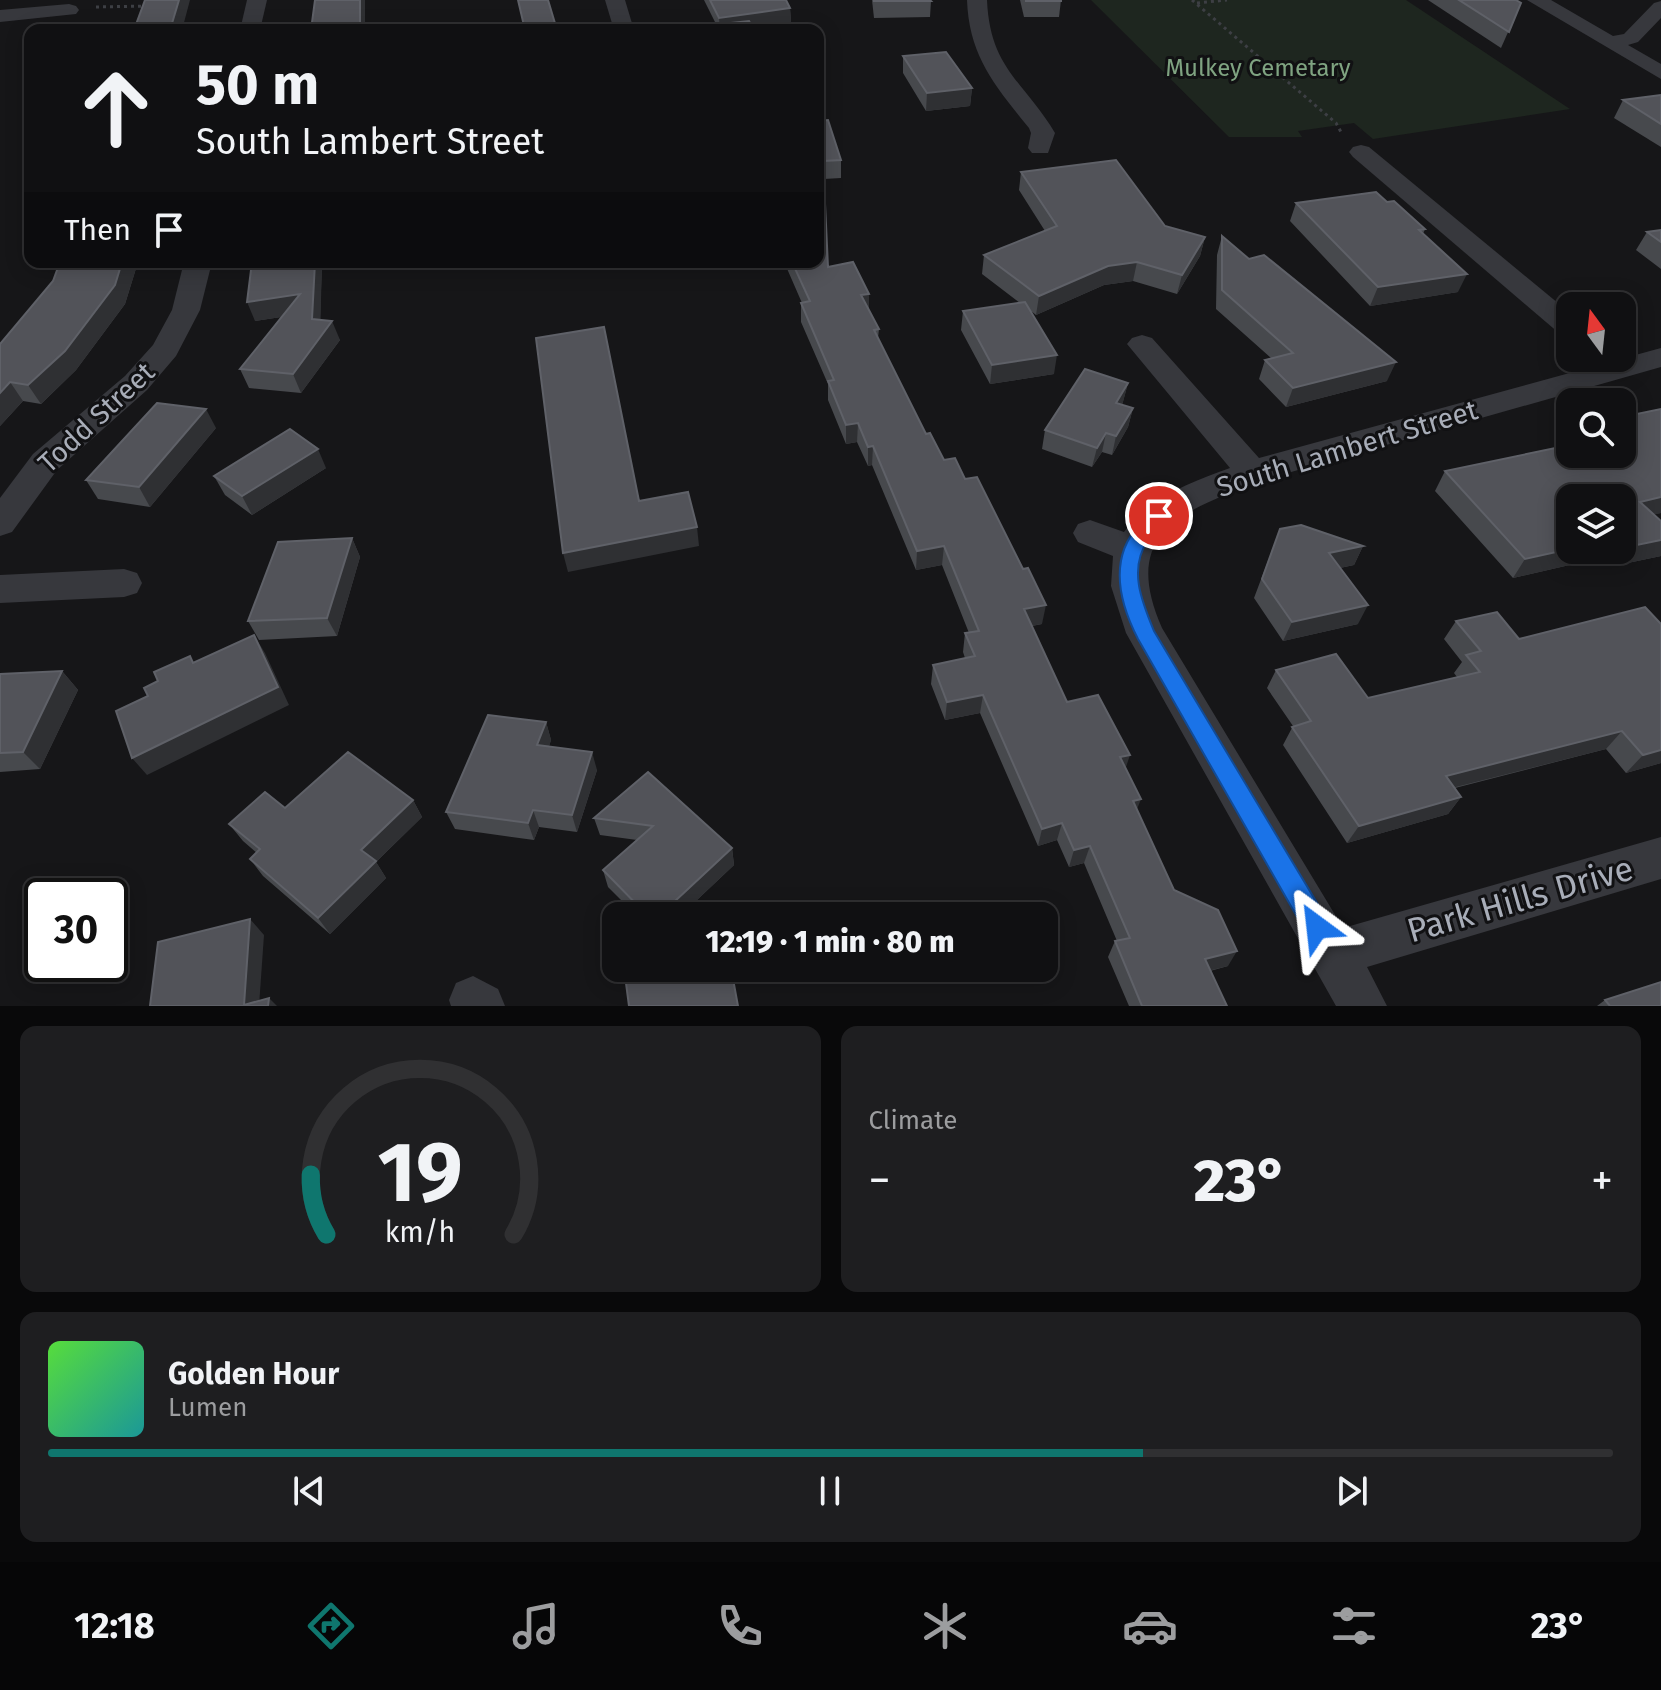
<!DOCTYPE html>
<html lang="en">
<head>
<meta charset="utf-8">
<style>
	:root { --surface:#101012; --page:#1e1e20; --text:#f1f3f6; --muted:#9c9d9f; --line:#303032; --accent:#0f766e }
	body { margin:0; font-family:"Fira Sans",sans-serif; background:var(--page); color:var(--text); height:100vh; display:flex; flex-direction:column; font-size:30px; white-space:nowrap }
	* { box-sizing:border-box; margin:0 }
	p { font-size:26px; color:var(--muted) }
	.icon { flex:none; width:44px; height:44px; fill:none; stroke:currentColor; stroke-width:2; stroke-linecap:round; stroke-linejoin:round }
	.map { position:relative; height:1006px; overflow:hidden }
	.sheet { display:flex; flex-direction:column; gap:20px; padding:20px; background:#09090a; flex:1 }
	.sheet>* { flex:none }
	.banner { position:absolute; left:24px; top:24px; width:800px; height:244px; border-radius:16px; box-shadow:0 4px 20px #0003,0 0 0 2px var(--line); background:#101012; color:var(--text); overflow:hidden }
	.needle { width:52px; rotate:345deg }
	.controls { position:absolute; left:1556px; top:292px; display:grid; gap:16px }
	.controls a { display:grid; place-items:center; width:80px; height:80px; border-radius:16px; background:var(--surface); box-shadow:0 4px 20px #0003,0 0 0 2px var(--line); font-size:40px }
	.speed { position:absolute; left:24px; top:878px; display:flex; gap:16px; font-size:40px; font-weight:700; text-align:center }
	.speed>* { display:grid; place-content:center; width:104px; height:104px; border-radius:50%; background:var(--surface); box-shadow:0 4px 20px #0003,0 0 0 2px var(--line); line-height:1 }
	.speed .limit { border:4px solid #111; border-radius:12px; background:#fff; color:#111 }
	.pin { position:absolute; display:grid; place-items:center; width:68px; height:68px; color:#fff; margin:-34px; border:4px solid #fff; border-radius:50%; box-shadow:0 2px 8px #0007 }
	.me { position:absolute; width:88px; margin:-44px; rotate:330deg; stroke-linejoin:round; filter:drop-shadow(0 0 6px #0008) }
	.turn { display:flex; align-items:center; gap:28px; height:168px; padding:0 40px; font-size:36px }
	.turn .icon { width:104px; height:104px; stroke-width:2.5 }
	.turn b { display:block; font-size:56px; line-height:68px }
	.then { display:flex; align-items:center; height:76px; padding:0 40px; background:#0003; gap:16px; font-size:30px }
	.big { font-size:60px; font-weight:800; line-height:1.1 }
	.sheet .tile { flex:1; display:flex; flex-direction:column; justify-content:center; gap:12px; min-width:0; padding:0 28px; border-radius:16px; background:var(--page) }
	.sheet .dial { align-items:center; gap:0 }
	.dial svg { height:208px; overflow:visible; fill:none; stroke:var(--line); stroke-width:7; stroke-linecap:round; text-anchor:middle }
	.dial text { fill:var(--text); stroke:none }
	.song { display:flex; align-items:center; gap:24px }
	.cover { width:96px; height:96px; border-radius:12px; background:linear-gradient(135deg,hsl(110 70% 55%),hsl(180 70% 35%)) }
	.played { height:8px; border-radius:4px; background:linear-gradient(90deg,var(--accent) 70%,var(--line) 70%) }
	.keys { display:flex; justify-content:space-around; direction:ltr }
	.heat { display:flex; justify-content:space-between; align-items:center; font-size:44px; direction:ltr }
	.sheet .tiles { flex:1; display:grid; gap:20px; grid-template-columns:1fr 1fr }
	.tile:last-child { grid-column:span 2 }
	.trip { position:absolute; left:602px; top:902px; width:456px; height:80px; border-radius:16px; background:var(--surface); box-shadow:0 4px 20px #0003,0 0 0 2px var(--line); font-weight:800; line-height:80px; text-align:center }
	.menu { display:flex; height:128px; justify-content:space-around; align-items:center; background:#060607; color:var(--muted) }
	.menu .icon { width:56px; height:56px }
	.menu .selected { color:var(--accent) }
	.menu b { font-size:36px; color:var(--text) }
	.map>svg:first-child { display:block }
	.green { fill:#1e261f }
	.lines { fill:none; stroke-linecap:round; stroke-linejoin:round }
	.path { stroke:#3d3f44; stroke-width:3; stroke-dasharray:3 4; stroke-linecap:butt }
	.street { fill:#37383d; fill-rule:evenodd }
	.wall { fill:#47494d; fill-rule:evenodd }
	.shaded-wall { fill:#2f3033 }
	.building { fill:#525359; stroke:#5f6168; stroke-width:2 }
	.route { fill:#1a73e8; stroke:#114b97; stroke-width:2 }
	.labels { text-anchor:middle; stroke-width:6; stroke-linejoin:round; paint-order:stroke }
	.far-park-label { font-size:24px; fill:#7fa381; stroke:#111113 }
	.street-label { font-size:28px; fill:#a8adb8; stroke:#111113 }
	.near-street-label { font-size:34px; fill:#a8adb8; stroke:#111113 }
</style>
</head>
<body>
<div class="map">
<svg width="1661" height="1006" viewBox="0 0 1661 1006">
	<rect width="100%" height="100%" fill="#161618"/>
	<polygon class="green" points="1091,0 1406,0 1570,109 1373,139 1354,123 1298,131 1302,137 1229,137"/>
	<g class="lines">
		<g class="path">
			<polyline points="1192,0 1336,123 1341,132"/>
			<polyline points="1197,3 1227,0"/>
			<polyline points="96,7 150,6"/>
		</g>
		<g class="street">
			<polygon points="247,0 267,0 260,30 240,30"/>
			<polygon points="605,0 625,0 634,30 614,30"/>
			<path d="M967,0H987C990,69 1024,81 1055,133L1048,153H1032L1028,148L1031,133L1029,128C995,86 969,56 967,0Z"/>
			<polygon points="1527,0 1551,0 1613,36 1624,34 1654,3 1661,1 1661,18 1638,42 1628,45 1661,64 1661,79"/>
			<polygon points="69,4 76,6 79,10 76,14 0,22 0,10"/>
			<polygon points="1361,145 1369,147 1570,313 1570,337 1560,334 1353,157 1349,152 1353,147"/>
			<polygon points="184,262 212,262 200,310 176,356 147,390 57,470 12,532 0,536 0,498 33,454 125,376 153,345 172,310"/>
			<path d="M1142,335L1152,338L1259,458L1661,348V367L1263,480C1184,511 1119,530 1162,628L1343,928L1661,837V879L1367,967L1387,1006H1336L1126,633L1111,586L1113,556L1078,542L1073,533L1078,524L1090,520L1124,532C1149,498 1191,482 1230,468L1127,344L1132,338Z"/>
			<polygon points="124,569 137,573 142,583 137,593 124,597 0,603 0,575"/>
			<polygon points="473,976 498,989 505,1006 451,1006 449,1000 456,983"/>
		</g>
	</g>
	<g class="wall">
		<polygon points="704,0 786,0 790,8 791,22 752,28 754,30 711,30 711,25 716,24"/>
		<polygon points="872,0 930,0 931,1 930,17 874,18"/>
		<polygon points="1020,0 1061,0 1059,17 1024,17"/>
		<polygon points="1428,0 1516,0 1521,3 1501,48"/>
		<polygon points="903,56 972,88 970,106 926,111 903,73"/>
		<polygon points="1661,95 1661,147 1614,118 1623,100"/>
		<polygon points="818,121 841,160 841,178 824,179 828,267 869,310 879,329 878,338 926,434 944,460 1042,624 1032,626 1067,702 1125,768 1137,810 1174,890 1228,966 1210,971 1227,1006 1129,1006 1108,957 1115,941 1117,941 1084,863 1069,867 1057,840 1038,846 980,713 945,720 931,684 933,665 965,658 963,652 965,633 969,633 942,565 916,570 872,465 868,466 857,442 846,444 828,400 828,384 801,322 801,303 802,303 785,264 785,262 818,262"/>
		<polygon points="1021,172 1165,226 1205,237 1200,256 1177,294 1133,281 1104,285 1036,315 1031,311 1054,374 990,384 961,330 963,311 1020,303 982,274 984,255 1045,231 1019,190"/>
		<polygon points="1387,202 1425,229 1423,234 1458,292 1370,306 1290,221 1296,203"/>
		<polygon points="1661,230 1661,269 1636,250 1647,232"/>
		<polygon points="1222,236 1387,381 1286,407 1259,379 1265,360 1271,358 1216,309 1217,255"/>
		<polygon points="60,262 138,262 125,304 76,370 41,404 23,401 0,426 0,344 53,281"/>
		<polygon points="252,262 322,262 320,320 340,340 301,393 249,388 240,369 281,317 255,321"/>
		<polygon points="1128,383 1122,405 1133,408 1128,427 1112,455 1102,452 1092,467 1042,449 1045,430"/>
		<path d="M1661,409V513L1654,514L1661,521V556L1623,564L1613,555L1513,578L1435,491L1445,471L1570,445V454H1622V417ZM1570,498H1622V550H1570Z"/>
		<polygon points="216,428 150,507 98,499 86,480"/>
		<polygon points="326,468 252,515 225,495 214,476"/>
		<polygon points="1280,529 1363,546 1354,565 1340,568 1358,624 1283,641 1254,598"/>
		<polygon points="352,538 360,557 337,636 259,640 248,621"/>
		<polygon points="1456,621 1519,639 1661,763 1626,773 1606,749 1455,788 1461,797 1448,814 1347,843 1283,745 1293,726 1267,688 1276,670 1368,698 1457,677 1454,673 1462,662 1444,639"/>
		<polygon points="62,671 78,690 40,769 0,772 0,674"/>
		<polygon points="546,722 551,740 549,746 597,770 577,832 539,827 534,840 455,829 446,812"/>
		<polygon points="648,772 732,848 734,865 680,916 637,916 608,887 603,870 637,840 600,835 594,818"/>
		<polygon points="413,800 422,817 376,862 386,878 330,934 263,876 250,859 257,853 243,841 229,824 285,808"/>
		<polygon points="1605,1000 1661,1006 1597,1006"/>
	</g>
	<g class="shaded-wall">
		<polygon points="179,0 190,0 182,30 170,30"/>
		<rect x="360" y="0" width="5" height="30"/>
		<polygon points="790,8 791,22 735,30 720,30 719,18"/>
		<polygon points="972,88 970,106 926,111 927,93"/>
		<polygon points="1205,237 1200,256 1177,294 1182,275"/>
		<polygon points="122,262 138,262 125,304 76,370 41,404 28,385"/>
		<polygon points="315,262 322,262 320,338 312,319"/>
		<polygon points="1137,262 1133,281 1104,285 1036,315 1039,296 1108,266"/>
		<polygon points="1467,274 1458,292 1370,306 1378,287"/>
		<polygon points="300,294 307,313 255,321 247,302"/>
		<polygon points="869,294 869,313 861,295"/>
		<polygon points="332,321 340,340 301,393 293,374"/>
		<polygon points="1057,355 1054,374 990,384 992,365"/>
		<polygon points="1396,362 1387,381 1286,407 1293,388"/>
		<polygon points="10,382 23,401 0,426 0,393"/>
		<polygon points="1128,383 1123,402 1111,422 1116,403"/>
		<polygon points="1133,408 1128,427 1112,455 1116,436"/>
		<polygon points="206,409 216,428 150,507 139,487"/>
		<polygon points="858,423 857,442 846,444 846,425"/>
		<polygon points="1106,433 1102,452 1092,467 1097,448"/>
		<polygon points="873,446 872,465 868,466 868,447"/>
		<polygon points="318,449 326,468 252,515 242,496"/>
		<polygon points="1661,497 1661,513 1626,521 1640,502"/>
		<polygon points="697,527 699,546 568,572 563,553"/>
		<polygon points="352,538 360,557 337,636 327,618"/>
		<polygon points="1661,540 1661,556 1623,564 1637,545"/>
		<polygon points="944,546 942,565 916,570 917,551"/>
		<polygon points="1363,546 1354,565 1320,572 1329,553"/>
		<polygon points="1570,549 1570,550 1617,550 1613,555 1513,578 1525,559"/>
		<polygon points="1046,605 1042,624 1020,628 1024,609"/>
		<polygon points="1368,605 1358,624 1283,641 1292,622"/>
		<polygon points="254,635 265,653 289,705 147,775 132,758"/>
		<polygon points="62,671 78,690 40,769 23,752"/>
		<polygon points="983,695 980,713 945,720 947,702"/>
		<polygon points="546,722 551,740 544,763 537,745"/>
		<polygon points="1622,731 1606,749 1432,793 1446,776"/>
		<polygon points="1661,750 1661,763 1626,773 1643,755"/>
		<polygon points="592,752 597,770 577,832 572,815"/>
		<polygon points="1130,755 1124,773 1120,757"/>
		<polygon points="1461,797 1448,814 1347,843 1359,826"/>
		<polygon points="1141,799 1134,817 1133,801"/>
		<polygon points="413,800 422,817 376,862 386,878 330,934 318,918 361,850"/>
		<polygon points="533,810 539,827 534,840 528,823"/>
		<polygon points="1062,823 1057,840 1038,846 1042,829"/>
		<polygon points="1090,846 1084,863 1069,867 1074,850"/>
		<polygon points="732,848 734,865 680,916 659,916"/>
		<polygon points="250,919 264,935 259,1006 244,1005"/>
		<polygon points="1237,951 1228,966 1196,974 1205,959"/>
		<polygon points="269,998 277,1006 268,1006"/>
	</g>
	<g class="building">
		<polygon points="145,0 179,0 170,30 134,30"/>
		<polygon points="315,0 360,0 360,30 311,30"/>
		<polygon points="518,0 548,0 557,30 525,30"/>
		<polygon points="710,0 786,0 790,8 719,18"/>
		<polygon points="874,0 930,0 931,1 874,1"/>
		<rect x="1026" y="0" width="35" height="1"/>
		<polygon points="1459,0 1516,0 1521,3 1509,32"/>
		<polygon points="749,21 754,30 713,30 711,25"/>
		<polygon points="946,52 972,88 927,93 903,56"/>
		<polygon points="1661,95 1661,124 1623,100"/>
		<polygon points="828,120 841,160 823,161 828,267 853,262 869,294 861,295 879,329 874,330 926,434 930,433 944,460 955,458 965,479 977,477 1023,569 1028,568 1046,605 1024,609 1067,702 1098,695 1130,755 1120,757 1141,799 1133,801 1174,890 1218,910 1237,951 1205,959 1227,1006 1142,1006 1115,941 1130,938 1090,846 1074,850 1062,823 1042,829 983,695 947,702 933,665 975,656 965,633 979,631 944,546 917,551 873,446 868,447 858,423 846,425 828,381 834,380 801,303 810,301 792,262 818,262 818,121"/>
		<polygon points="1116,160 1165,226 1205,237 1182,275 1137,262 1108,266 1039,296 984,255 1057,226 1021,172"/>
		<polygon points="1376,192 1387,202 1394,201 1425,229 1419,230 1467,274 1378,287 1296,203"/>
		<polygon points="1661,230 1661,242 1647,232"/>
		<polygon points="1222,236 1249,259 1264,255 1396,362 1293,388 1265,360 1293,353 1222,290"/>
		<polygon points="60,262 122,262 115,285 65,351 28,385 10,382 0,393 0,344 53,281"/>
		<polygon points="252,262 315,262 312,319 332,321 293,374 240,369 300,294 247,302"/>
		<polygon points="1025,302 1057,355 992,365 963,311"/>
		<polygon points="604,327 639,501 688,492 697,527 563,553 536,338"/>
		<polygon points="1085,369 1128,383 1116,403 1133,408 1116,436 1106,433 1097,448 1045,430"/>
		<polygon points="157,403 206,409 139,487 86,480"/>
		<polygon points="1661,409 1661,497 1640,502 1661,521 1661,540 1637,545 1627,536 1622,537 1622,498 1570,498 1570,549 1525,559 1445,471 1570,445 1570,454 1622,454 1622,417"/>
		<polygon points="290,429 318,449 242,496 214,476"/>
		<polygon points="1301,525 1363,546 1329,553 1368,605 1292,622 1262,579 1280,529"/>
		<polygon points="352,538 327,618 248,621 278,542"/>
		<polygon points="1645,607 1661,624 1661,750 1643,755 1622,731 1446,776 1461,797 1359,826 1292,727 1311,721 1276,670 1336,654 1368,698 1480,672 1466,655 1481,651 1456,621 1497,612 1519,639"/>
		<polygon points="254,635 278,687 132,758 116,711 148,696 144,688 158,681 154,672 190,656 193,663"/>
		<polygon points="62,671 23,752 0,753 0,674"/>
		<polygon points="488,715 546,722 537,745 592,752 572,815 533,810 528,823 446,812"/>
		<polygon points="348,752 413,800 361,850 376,861 318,918 250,859 260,849 229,824 265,792 285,808"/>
		<polygon points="648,772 732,848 659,916 648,916 603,870 653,826 594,818"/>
		<polygon points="250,919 244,1005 269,998 268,1006 150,1006 158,942"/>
		<polygon points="624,968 731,968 738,1006 629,1006"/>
		<polygon points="1661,982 1661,1006 1610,1006 1605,1000"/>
	</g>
	<path class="route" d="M1159,510L1168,516C1163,526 1154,532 1148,540C1128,569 1142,602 1154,631L1326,918L1330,927L1326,936L1317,939L1308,936L1138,639C1119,602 1108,559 1139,525C1146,519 1150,512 1159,510Z"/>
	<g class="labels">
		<g class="far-park-label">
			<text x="1258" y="76">Mulkey Cemetary</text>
		</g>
		<g class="street-label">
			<text transform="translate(96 417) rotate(-43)" y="10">Todd Street</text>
			<text transform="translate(1347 448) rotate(-17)" y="10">South Lambert Street</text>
		</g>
		<g class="near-street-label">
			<text transform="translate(1520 899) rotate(-16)" y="12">Park Hills Drive</text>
		</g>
	</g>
</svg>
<div class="controls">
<a><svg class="needle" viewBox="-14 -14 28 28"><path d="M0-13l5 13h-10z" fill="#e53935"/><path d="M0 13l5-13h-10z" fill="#9c9d9f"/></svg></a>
<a><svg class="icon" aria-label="search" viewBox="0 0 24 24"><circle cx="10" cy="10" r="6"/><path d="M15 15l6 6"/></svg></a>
<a><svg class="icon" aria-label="layers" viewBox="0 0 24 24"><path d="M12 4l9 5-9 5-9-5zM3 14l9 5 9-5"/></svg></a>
</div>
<div class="speed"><div class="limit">30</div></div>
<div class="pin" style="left:1159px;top:516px;background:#d93025"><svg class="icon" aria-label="arrive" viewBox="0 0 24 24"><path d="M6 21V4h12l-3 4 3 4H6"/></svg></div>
<svg class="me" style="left:1317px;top:927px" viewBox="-20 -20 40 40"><path d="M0-17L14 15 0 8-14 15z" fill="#1a73e8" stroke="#fff" stroke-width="4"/></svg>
<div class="trip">12:19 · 1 min · 80 m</div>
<div class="banner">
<div class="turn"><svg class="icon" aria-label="ahead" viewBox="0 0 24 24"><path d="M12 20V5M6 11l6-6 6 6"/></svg><div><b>50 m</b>South Lambert Street</div></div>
<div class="then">Then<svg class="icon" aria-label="arrive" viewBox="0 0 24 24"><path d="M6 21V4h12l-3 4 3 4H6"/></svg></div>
</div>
</div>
<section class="sheet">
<div class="tiles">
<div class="tile dial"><svg viewBox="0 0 100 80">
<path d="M14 69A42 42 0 1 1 86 69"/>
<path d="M14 69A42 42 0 0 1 8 46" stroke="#0f766e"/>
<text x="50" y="56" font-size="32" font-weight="700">19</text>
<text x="50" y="72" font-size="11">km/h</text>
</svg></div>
<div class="tile"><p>Climate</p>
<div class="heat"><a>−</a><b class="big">23°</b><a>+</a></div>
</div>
<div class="tile">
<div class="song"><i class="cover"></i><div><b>Golden Hour</b><p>Lumen</p></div></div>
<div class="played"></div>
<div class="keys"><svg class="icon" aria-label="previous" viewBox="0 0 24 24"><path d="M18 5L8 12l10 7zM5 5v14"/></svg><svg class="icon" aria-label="pause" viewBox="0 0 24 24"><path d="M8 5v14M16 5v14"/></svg><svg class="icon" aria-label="next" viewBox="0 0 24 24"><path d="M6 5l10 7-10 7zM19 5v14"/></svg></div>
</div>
</div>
</section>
<nav class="menu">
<b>12:18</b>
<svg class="icon selected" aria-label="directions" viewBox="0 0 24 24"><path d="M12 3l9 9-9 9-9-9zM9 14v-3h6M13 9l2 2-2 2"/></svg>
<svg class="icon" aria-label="music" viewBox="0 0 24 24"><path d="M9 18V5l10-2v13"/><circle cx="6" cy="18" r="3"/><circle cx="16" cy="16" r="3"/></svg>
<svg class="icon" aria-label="phone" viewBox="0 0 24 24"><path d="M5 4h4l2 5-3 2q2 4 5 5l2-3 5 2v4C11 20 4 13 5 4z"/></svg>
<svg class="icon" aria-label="climate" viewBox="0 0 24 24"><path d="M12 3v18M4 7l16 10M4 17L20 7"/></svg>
<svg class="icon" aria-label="car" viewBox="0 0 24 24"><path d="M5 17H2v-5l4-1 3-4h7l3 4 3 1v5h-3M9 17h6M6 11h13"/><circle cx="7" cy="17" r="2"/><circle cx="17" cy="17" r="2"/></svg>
<svg class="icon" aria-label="filters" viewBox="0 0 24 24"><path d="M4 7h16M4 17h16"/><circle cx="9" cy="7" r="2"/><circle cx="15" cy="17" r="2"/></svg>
<b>23°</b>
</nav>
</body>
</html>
